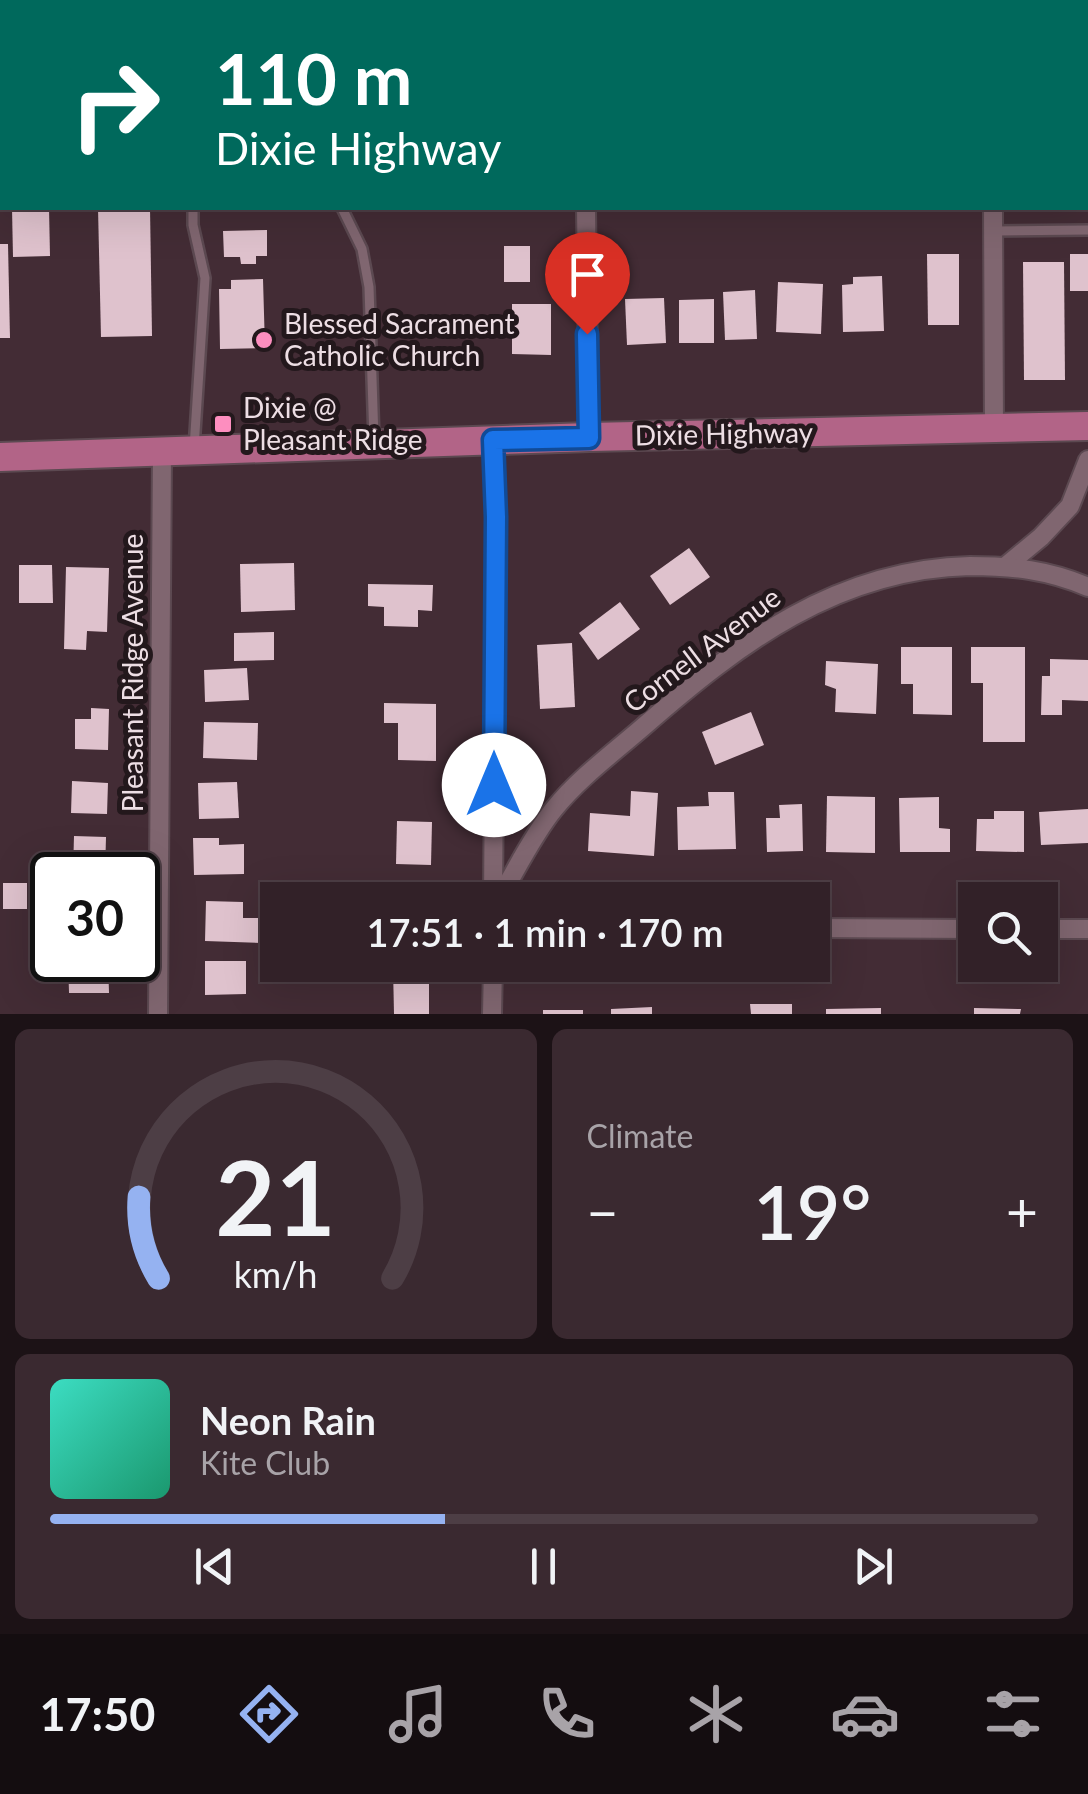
<!DOCTYPE html>
<html lang="en">
<head>
<meta charset="utf-8">
<style>
	:root { --surface:#322128; --page:#3a2930; --text:#f1f3f6; --muted:#a8a3a8; --line:#4d3e45; --accent:#95b2f1 }
	body { margin:0; font-family:Lato,sans-serif; background:var(--page); color:var(--text); height:100vh; display:flex; flex-direction:column; font-size:38px; white-space:nowrap }
	* { box-sizing:border-box; margin:0 }
	p { font-size:32px; color:var(--muted) }
	.icon { flex:none; width:55px; height:55px; fill:none; stroke:currentColor; stroke-width:2; stroke-linecap:round; stroke-linejoin:round }
	.map { position:relative; height:1014px; overflow:hidden }
	.sheet { display:flex; flex-direction:column; gap:15px; padding:15px; background:#1c1216; flex:1 }
	.sheet>* { flex:none }
	.guide { position:absolute; left:0px; top:0px; width:1090px; height:210px; box-shadow:0 10px 40px #0002,0 0 0 2px var(--line); background:#00695c; color:#fff; overflow:hidden }
	.fabs { position:absolute; left:958px; top:882px; display:grid; gap:20px }
	.fabs a { display:grid; place-items:center; width:100px; height:100px; border-radius:0px; background:var(--surface); box-shadow:0 10px 40px #0002,0 0 0 2px var(--line); font-size:50px }
	.speed { position:absolute; left:30px; top:852px; display:flex; gap:20px; font-size:50px; font-weight:700; text-align:center }
	.speed>* { display:grid; place-content:center; width:130px; height:130px; border-radius:50%; background:var(--surface); box-shadow:0 10px 40px #0002,0 0 0 2px var(--line); line-height:1 }
	.speed .limit { border:5px solid #111; border-radius:15px; background:#fff; color:#111 }
	.pin { position:absolute; display:grid; place-items:center; width:85px; height:85px; color:#fff; margin:-102px -42px; border-radius:50% 50% 50% 0; rotate:-45deg; box-shadow:0 0 10px #0007 }
	.pin .icon { rotate:45deg }
	.me { position:absolute; width:110px; margin:-55px; rotate:0deg; stroke-linejoin:round; filter:drop-shadow(0 0 8px #0008) }
	.turn { display:flex; align-items:center; gap:35px; height:210px; padding:0 50px; font-size:45px }
	.turn .icon { width:130px; height:130px; stroke-width:2.5 }
	.turn b { display:block; font-size:70px; line-height:85px }
	.big { font-size:75px; font-weight:600; line-height:1.1 }
	.sheet .card { flex:1; display:flex; flex-direction:column; justify-content:center; gap:15px; min-width:0; padding:0 35px; border-radius:15px; background:var(--page) }
	.sheet .dial { align-items:center; gap:0 }
	.dial svg { height:260px; overflow:visible; fill:none; stroke:var(--line); stroke-width:7; stroke-linecap:round; text-anchor:middle }
	.dial text { fill:var(--text); stroke:none }
	.song { display:flex; align-items:center; gap:30px }
	.cover { width:120px; height:120px; border-radius:15px; background:linear-gradient(135deg,hsl(170 70% 55%),hsl(160 70% 35%)) }
	.played { height:10px; border-radius:5px; background:linear-gradient(90deg,var(--accent) 40%,var(--line) 40%) }
	.keys { display:flex; justify-content:space-around; direction:ltr }
	.heat { display:flex; justify-content:space-between; align-items:center; font-size:55px; direction:ltr }
	.sheet .tiles { flex:1; display:grid; gap:15px; grid-template-columns:1fr 1fr }
	.card:last-child { grid-column:span 2 }
	.trip { position:absolute; left:260px; top:882px; width:570px; height:100px; border-radius:0px; background:var(--surface); box-shadow:0 10px 40px #0002,0 0 0 2px var(--line); font-weight:600; line-height:100px; text-align:center }
	.tabs { display:flex; height:160px; justify-content:space-around; align-items:center; background:#140d10; color:var(--muted) }
	.tabs .icon { width:70px; height:70px }
	.tabs .selected { color:var(--accent) }
	.tabs b { font-size:45px; color:var(--text) }
	.map>svg:first-child { display:block }
	.forest { fill:url(#forest-firs) }
	.building { fill:#dfc2cd }
	.lines { fill:none; stroke-linecap:round; stroke-linejoin:round }
	.service-casing { stroke:#5c4951; stroke-width:14 }
	.minor-casing { stroke:#5c4951; stroke-width:22 }
	.primary-casing { stroke:#5c4951; stroke-width:32 }
	.service { stroke:#806670; stroke-width:9 }
	.minor { stroke:#806670; stroke-width:18 }
	.primary { stroke:#b26487; stroke-width:28 }
	.route-casing { stroke:#114b97; stroke-width:25 }
	.route { stroke:#1a73e8; stroke-width:18 }
	.poi-dot { fill:#fd8ebf; stroke:#23181c; stroke-width:4 }
	.labels { text-anchor:middle; stroke-width:10; stroke-linejoin:round; paint-order:stroke }
	.poi-label { font-size:28px; fill:#eddee4; stroke:#23181c; text-anchor:start }
	.street-label { font-size:28px; fill:#eddee4; stroke:#23181c }
</style>
</head>
<body>
<div class="map">
<svg width="1088" height="1014" viewBox="0 0 1088 1014">
	<defs>
		<pattern id="forest-firs" width="22" height="20" patternUnits="userSpaceOnUse" patternTransform="scale(2.5)"><rect width="22" height="20" fill="#643248"/><path d="M5 1l3.5 6h-7zM16 11l3.5 6h-7z" fill="#7a4f62"/></pattern>
	</defs>
	<rect width="100%" height="100%" fill="#432c35"/>
	<polygon class="forest" points="0,0 135,0 2,2 0,71"/>
	<g class="building">
		<polygon points="12,208 49,208 50,256 13,257"/>
		<polygon points="98,208 150,208 152,336 101,337"/>
		<polygon points="267,230 267,256 256,256 256,264 241,264 240,257 224,257 223,231"/>
		<polygon points="0,244 8,244 10,338 0,338"/>
		<rect x="504" y="246" width="26" height="36"/>
		<polygon points="927,254 959,254 959,325 928,325"/>
		<rect x="1070" y="254" width="18" height="37"/>
		<polygon points="1023,262 1064,262 1065,380 1024,380"/>
		<polygon points="882,276 884,331 843,332 842,285 853,284 853,277"/>
		<polygon points="263,279 265,348 220,349 219,289 231,289 231,280"/>
		<polygon points="778,282 823,284 821,334 776,332"/>
		<polygon points="755,290 757,339 725,340 723,292"/>
		<polygon points="664,298 666,343 627,345 625,299"/>
		<polygon points="714,299 714,343 679,343 679,300"/>
		<polygon points="512,304 551,304 551,355 512,354"/>
		<polygon points="689,548 710,577 670,605 650,576"/>
		<polygon points="294,563 295,610 241,612 240,564"/>
		<polygon points="19,565 52,565 53,603 19,603"/>
		<polygon points="66,567 109,568 107,632 87,631 86,650 64,649"/>
		<polygon points="368,584 433,585 432,611 418,610 418,627 384,626 384,607 368,606"/>
		<polygon points="620,602 640,629 598,660 579,633"/>
		<polygon points="274,632 274,660 234,661 234,633"/>
		<polygon points="572,643 575,707 540,709 537,645"/>
		<polygon points="901,647 952,647 952,715 913,714 913,684 901,684"/>
		<polygon points="971,647 1025,647 1025,742 983,742 983,683 971,683"/>
		<polygon points="1050,659 1088,660 1088,701 1062,700 1062,715 1041,715 1042,676 1050,676"/>
		<polygon points="826,661 878,664 876,714 835,712 836,689 825,685"/>
		<polygon points="247,668 249,700 205,702 204,670"/>
		<polygon points="384,703 436,704 436,761 398,760 398,723 384,723"/>
		<polygon points="91,708 109,709 108,750 75,749 75,719 91,719"/>
		<polygon points="751,712 764,745 715,765 702,732"/>
		<polygon points="204,722 258,723 257,760 203,758"/>
		<polygon points="72,781 108,783 107,814 71,813"/>
		<polygon points="237,782 239,818 199,819 198,783"/>
		<polygon points="631,791 658,793 654,856 588,851 590,813 630,816"/>
		<polygon points="708,792 734,792 736,849 678,850 677,807 709,806"/>
		<polygon points="827,796 875,797 875,853 826,852"/>
		<polygon points="939,797 939,828 950,829 950,852 900,852 899,798"/>
		<polygon points="802,804 803,851 767,852 766,818 780,818 779,805"/>
		<polygon points="1088,809 1088,843 1041,845 1039,812"/>
		<polygon points="994,811 1024,811 1024,852 976,851 977,819 994,819"/>
		<polygon points="397,821 432,822 431,865 396,864"/>
		<polygon points="74,836 106,837 105,873 73,872"/>
		<polygon points="193,838 219,838 219,845 244,844 244,874 194,875"/>
		<rect x="3" y="883" width="24" height="26"/>
		<polygon points="407,887 425,887 425,900 393,900 393,894 407,894"/>
		<polygon points="206,901 243,902 243,918 262,918 262,943 205,941"/>
		<polygon points="68,960 108,960 109,993 69,993"/>
		<polygon points="205,961 246,961 246,994 205,995"/>
		<polygon points="393,967 429,967 429,1014 394,1014"/>
		<polygon points="750,1004 792,1004 792,1014 751,1014"/>
		<polygon points="652,1007 652,1014 611,1014 611,1009"/>
		<polygon points="881,1008 881,1014 826,1014 826,1009"/>
		<polygon points="974,1008 1021,1009 1020,1014 974,1014"/>
		<rect x="543" y="1010" width="40" height="4"/>
	</g>
	<g class="lines">
		<defs>
			<g id="service">
				<polyline points="0,135 2,135"/>
				<polyline points="193,208 193,225 205,278 194,448"/>
				<polyline points="342,208 362,249 369,287 374,440"/>
				<polyline points="993,231 1088,230"/>
			</g>
			<g id="minor">
				<polyline points="584,0 584,2"/>
				<polyline points="989,0 989,2"/>
				<polyline points="586,208 589,437"/>
				<polyline points="993,208 994,428"/>
				<polyline points="1006,566 1041,537 1070,506 1088,460"/>
				<polyline points="493,900 496,517 493,441"/>
				<path d="M498,900C516,871 532,836 554,809C579,778 613,753 643,727C739,643 837,569 970,566C1012,566 1049,570 1088,587"/>
				<polyline points="812,928 975,929"/>
				<polyline points="1040,929 1088,929"/>
				<polyline points="158,1014 162,452"/>
				<polyline points="492,1014 493,965"/>
			</g>
			<polyline id="primary" points="0,457 589,437 1088,426"/>
		</defs>
		<use href="#service" class="service-casing"/>
		<use href="#minor" class="minor-casing"/>
		<use href="#primary" class="primary-casing"/>
		<use href="#service" class="service"/>
		<use href="#minor" class="minor"/>
		<use href="#primary" class="primary"/>
	</g>
	<g class="lines">
		<defs>
			<polyline id="route" points="494,785 496,517 493,440 589,438 587,334"/>
		</defs>
		<use href="#route" class="route-casing"/>
		<use href="#route" class="route"/>
	</g>
	<g class="poi-dot">
		<circle cx="264" cy="340" r="10"/>
		<rect x="213" y="414" width="20" height="20" rx="5"/>
	</g>
	<g class="labels">
		<g class="poi-label">
			<text x="284" y="334">Blessed Sacrament<tspan x="284" dy="32">Catholic Church</tspan></text>
			<text x="243" y="418">Dixie @<tspan x="243" dy="32">Pleasant Ridge</tspan></text>
		</g>
		<g class="street-label">
			<text transform="translate(724 434) rotate(-1)" y="10">Dixie Highway</text>
			<text transform="translate(702 650) rotate(-37)" y="10">Cornell Avenue</text>
			<text transform="translate(133 673) rotate(-90)" y="10">Pleasant Ridge Avenue</text>
		</g>
	</g>
</svg>
<div class="fabs">
<a><svg class="icon" aria-label="search" viewBox="0 0 24 24"><circle cx="10" cy="10" r="6"/><path d="M15 15l6 6"/></svg></a>
</div>
<div class="speed"><div class="limit">30</div></div>
<div class="pin" style="left:587px;top:334px;background:#d93025"><svg class="icon" aria-label="arrive" viewBox="0 0 24 24"><path d="M6 21V4h12l-3 4 3 4H6"/></svg></div>
<svg class="me" style="left:494px;top:785px" viewBox="-20 -20 40 40"><circle r="19" fill="#fff"/><path d="M0-13L10 11 0 6-10 11z" fill="#1a73e8"/></svg>
<div class="trip">17:51 · 1 min · 170 m</div>
<div class="guide">
<div class="turn"><svg class="icon" aria-label="right" viewBox="0 0 24 24"><path d="M7 20v-9h11M14 6l5 5-5 5"/></svg><div><b>110 m</b>Dixie Highway</div></div>
</div>
</div>
<section class="sheet">
<div class="tiles">
<div class="card dial"><svg viewBox="0 0 100 80">
<path d="M14 69A42 42 0 1 1 86 69"/>
<path d="M14 69A42 42 0 0 1 8 44" stroke="#95b2f1"/>
<text x="50" y="56" font-size="32" font-weight="700">21</text>
<text x="50" y="72" font-size="11">km/h</text>
</svg></div>
<div class="card"><p>Climate</p>
<div class="heat"><a>−</a><b class="big">19°</b><a>+</a></div>
</div>
<div class="card">
<div class="song"><i class="cover"></i><div><b>Neon Rain</b><p>Kite Club</p></div></div>
<div class="played"></div>
<div class="keys"><svg class="icon" aria-label="previous" viewBox="0 0 24 24"><path d="M18 5L8 12l10 7zM5 5v14"/></svg><svg class="icon" aria-label="pause" viewBox="0 0 24 24"><path d="M8 5v14M16 5v14"/></svg><svg class="icon" aria-label="next" viewBox="0 0 24 24"><path d="M6 5l10 7-10 7zM19 5v14"/></svg></div>
</div>
</div>
</section>
<nav class="tabs">
<b>17:50</b>
<svg class="icon selected" aria-label="directions" viewBox="0 0 24 24"><path d="M12 3l9 9-9 9-9-9zM9 14v-3h6M13 9l2 2-2 2"/></svg>
<svg class="icon" aria-label="music" viewBox="0 0 24 24"><path d="M9 18V5l10-2v13"/><circle cx="6" cy="18" r="3"/><circle cx="16" cy="16" r="3"/></svg>
<svg class="icon" aria-label="phone" viewBox="0 0 24 24"><path d="M5 4h4l2 5-3 2q2 4 5 5l2-3 5 2v4C11 20 4 13 5 4z"/></svg>
<svg class="icon" aria-label="climate" viewBox="0 0 24 24"><path d="M12 3v18M4 7l16 10M4 17L20 7"/></svg>
<svg class="icon" aria-label="car" viewBox="0 0 24 24"><path d="M5 17H2v-5l4-1 3-4h7l3 4 3 1v5h-3M9 17h6M6 11h13"/><circle cx="7" cy="17" r="2"/><circle cx="17" cy="17" r="2"/></svg>
<svg class="icon" aria-label="filters" viewBox="0 0 24 24"><path d="M4 7h16M4 17h16"/><circle cx="9" cy="7" r="2"/><circle cx="15" cy="17" r="2"/></svg>
</nav>
</body>
</html>
